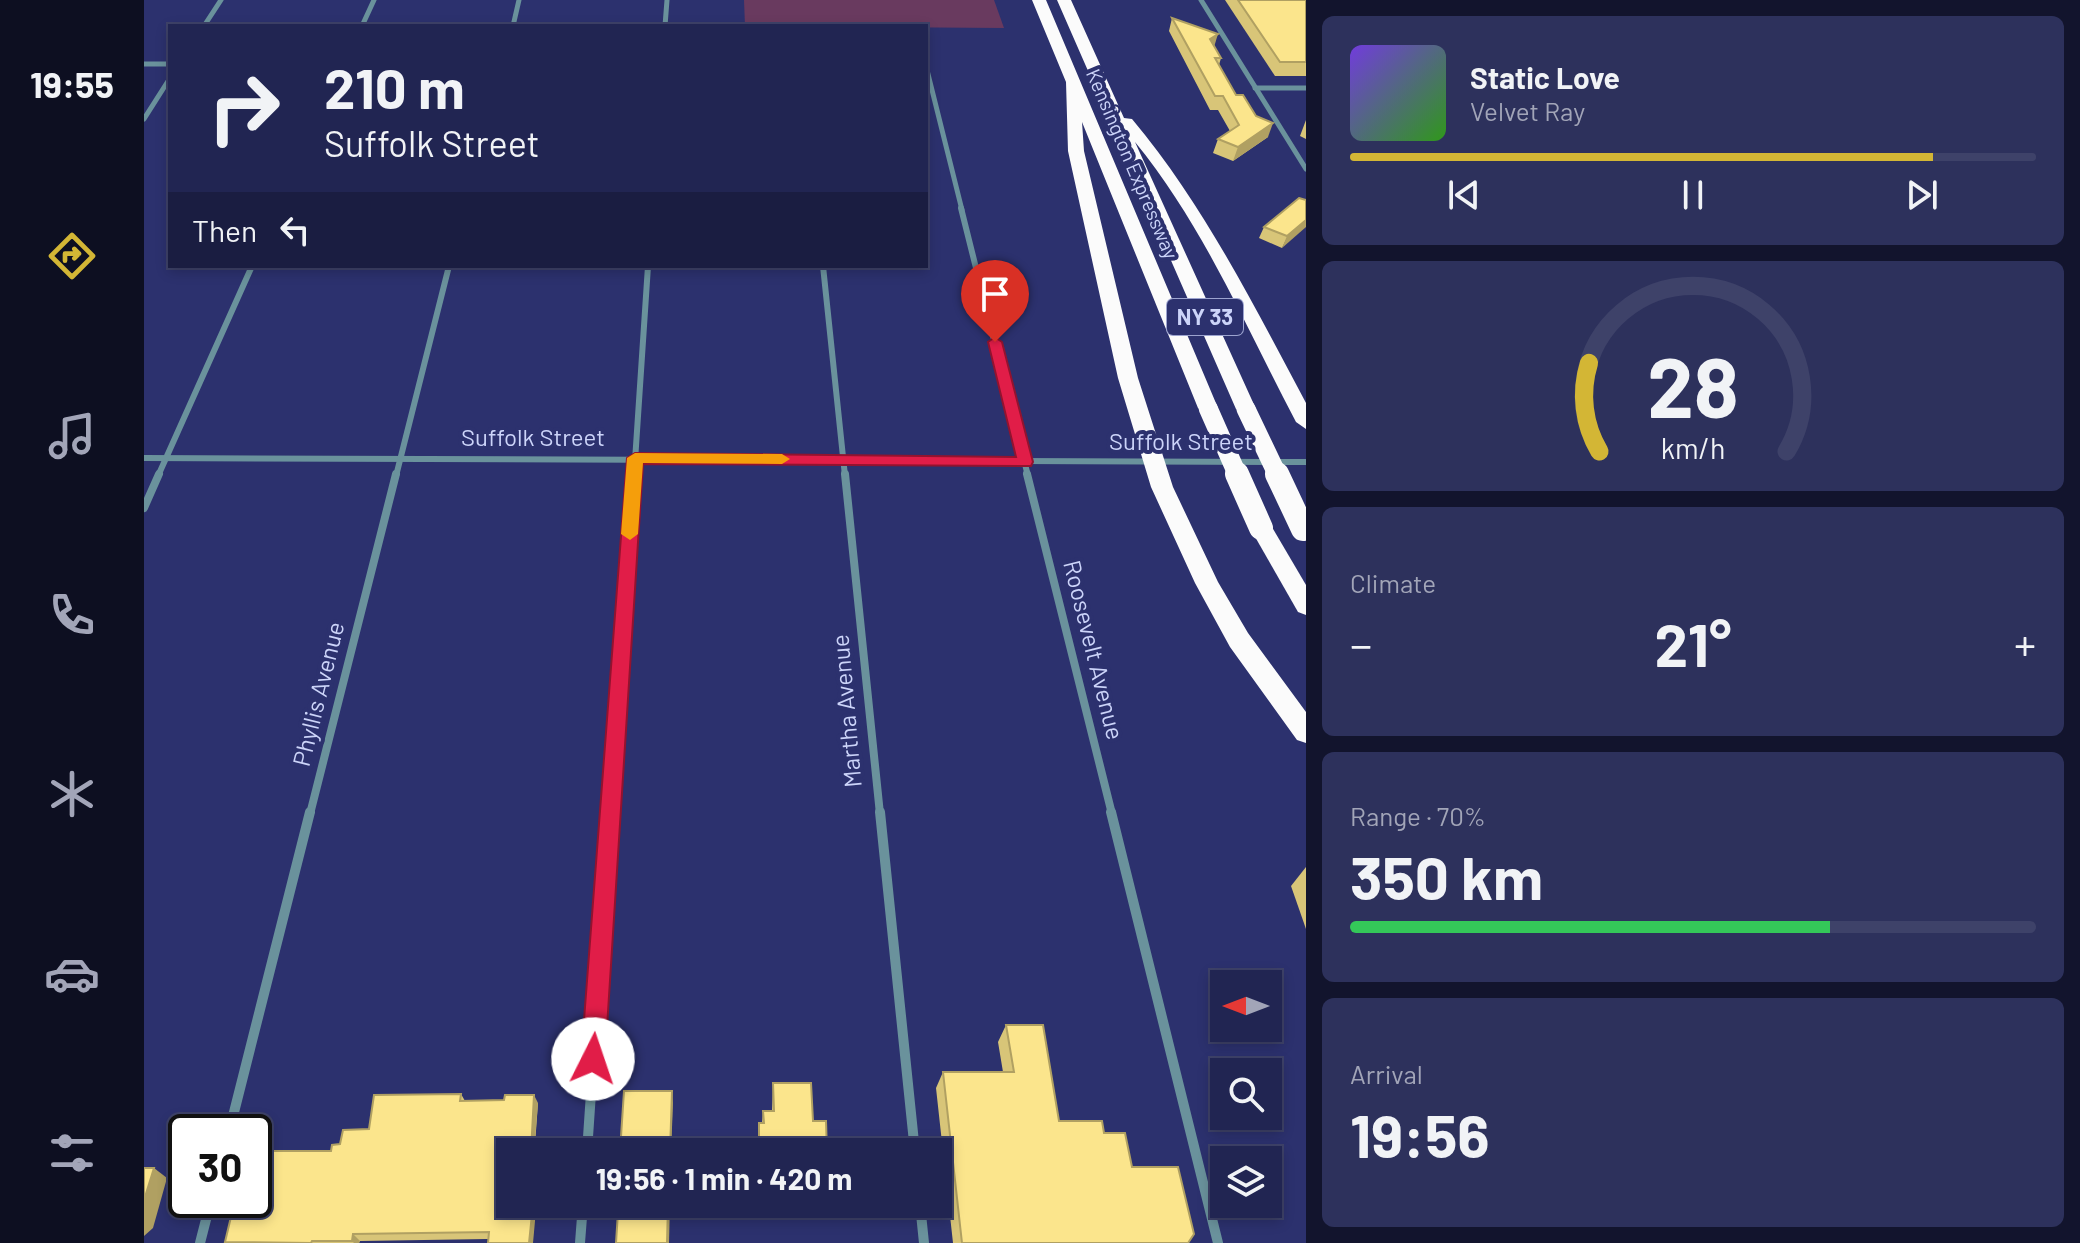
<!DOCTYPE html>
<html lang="en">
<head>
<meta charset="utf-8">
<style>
	:root { --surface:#212552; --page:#2d315c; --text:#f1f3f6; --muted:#a2a5b8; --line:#3e4269; --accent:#d3b635 }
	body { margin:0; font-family:Barlow,sans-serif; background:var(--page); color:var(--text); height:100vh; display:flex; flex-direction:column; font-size:30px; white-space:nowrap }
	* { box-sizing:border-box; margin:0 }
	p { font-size:26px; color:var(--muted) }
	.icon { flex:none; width:44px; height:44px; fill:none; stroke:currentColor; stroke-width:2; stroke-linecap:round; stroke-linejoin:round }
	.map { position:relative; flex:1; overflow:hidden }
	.details { display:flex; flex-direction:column; gap:16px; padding:16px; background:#12142d; width:774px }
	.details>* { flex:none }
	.guide { position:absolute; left:24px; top:24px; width:760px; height:244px; border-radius:0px; box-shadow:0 4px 12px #0003,0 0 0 2px var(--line); background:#212552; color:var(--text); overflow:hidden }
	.needle { width:52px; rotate:270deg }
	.controls { position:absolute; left:1066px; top:970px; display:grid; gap:16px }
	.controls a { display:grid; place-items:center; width:72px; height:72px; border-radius:0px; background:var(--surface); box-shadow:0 4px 12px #0003,0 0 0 2px var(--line); font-size:40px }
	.speed { position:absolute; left:24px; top:1114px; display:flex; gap:16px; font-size:40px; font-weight:700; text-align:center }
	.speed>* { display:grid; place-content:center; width:104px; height:104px; border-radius:50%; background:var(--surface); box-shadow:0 4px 12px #0003,0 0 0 2px var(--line); line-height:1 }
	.speed .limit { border:4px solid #111; border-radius:12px; background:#fff; color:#111 }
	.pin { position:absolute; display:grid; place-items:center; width:68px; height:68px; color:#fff; margin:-82px -34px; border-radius:50% 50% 50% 0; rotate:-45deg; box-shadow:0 0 8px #0007 }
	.pin .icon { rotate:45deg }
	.me { position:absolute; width:88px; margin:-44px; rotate:4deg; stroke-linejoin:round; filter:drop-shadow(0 0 6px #0008) }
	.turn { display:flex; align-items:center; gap:28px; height:168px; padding:0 24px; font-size:36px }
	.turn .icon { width:104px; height:104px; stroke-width:2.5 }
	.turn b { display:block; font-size:56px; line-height:68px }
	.then { display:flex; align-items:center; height:76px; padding:0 24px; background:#0003; gap:16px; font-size:30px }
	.big { font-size:60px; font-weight:700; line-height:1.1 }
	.details .card { flex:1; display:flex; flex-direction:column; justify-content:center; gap:12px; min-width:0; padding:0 28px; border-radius:12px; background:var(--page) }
	.details .dial { align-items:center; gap:0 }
	.dial svg { height:208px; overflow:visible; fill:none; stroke:var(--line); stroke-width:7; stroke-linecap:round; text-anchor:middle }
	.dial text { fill:var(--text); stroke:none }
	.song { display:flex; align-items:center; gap:24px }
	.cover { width:96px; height:96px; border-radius:12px; background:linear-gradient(135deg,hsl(260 70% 55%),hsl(110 70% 35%)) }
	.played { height:8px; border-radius:4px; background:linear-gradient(90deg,var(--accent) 85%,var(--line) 85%) }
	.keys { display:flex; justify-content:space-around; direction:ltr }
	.heat { display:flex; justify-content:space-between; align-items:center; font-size:44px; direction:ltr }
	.charge { height:12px; border-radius:6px; background:linear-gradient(90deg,#34c759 70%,var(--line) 0) }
	.trip { position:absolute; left:352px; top:1138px; width:456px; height:80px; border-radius:0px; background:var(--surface); box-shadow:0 4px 12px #0003,0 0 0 2px var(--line); font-weight:700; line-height:80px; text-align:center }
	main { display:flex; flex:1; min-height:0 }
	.menu { display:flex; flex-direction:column; width:144px; justify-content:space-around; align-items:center; background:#0d0f21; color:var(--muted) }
	.menu .icon { width:56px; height:56px }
	.menu .current { color:var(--accent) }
	.menu b { font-size:36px; color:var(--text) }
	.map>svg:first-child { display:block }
	.green { fill:#693a5f }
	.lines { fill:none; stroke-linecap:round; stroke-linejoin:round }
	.street-far3 { stroke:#6a929c; stroke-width:5 }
	.street-far2 { stroke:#6a929c; stroke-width:6 }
	.street-far1 { stroke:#6a929c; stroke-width:8 }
	.street { stroke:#6a929c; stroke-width:10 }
	.highway { fill:#fbfbfb; fill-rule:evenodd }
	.highway-bridge-far1 { stroke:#fbfbfb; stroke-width:19 }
	.highway-bridge { stroke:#fbfbfb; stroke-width:24 }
	.wall { fill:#d8c578 }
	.shaded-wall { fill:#b0a062 }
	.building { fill:#fbe58c; stroke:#b0a062; stroke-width:2 }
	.route { fill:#e11d48; stroke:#92132f; stroke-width:2 }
	.slow { fill:#f59e0b }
	.labels { text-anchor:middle; stroke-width:8; stroke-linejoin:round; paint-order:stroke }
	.far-street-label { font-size:20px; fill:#ccd4f9; stroke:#2c316e }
	.shield { fill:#2c316e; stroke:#9ca3cf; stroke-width:2 }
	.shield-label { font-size:22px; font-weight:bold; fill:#ccd4f9 }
	.street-label { font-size:24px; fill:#ccd4f9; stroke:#2c316e }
</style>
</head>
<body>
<main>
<nav class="menu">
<b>19:55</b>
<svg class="icon current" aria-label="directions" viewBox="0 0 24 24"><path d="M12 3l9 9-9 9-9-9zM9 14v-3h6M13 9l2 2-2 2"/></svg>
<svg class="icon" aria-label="music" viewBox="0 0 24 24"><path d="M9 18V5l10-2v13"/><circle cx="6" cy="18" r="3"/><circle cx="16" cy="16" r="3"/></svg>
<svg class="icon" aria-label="phone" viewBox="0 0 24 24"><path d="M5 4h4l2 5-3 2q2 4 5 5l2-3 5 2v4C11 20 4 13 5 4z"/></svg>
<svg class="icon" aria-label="climate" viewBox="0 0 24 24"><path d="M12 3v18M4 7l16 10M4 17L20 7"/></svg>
<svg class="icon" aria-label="car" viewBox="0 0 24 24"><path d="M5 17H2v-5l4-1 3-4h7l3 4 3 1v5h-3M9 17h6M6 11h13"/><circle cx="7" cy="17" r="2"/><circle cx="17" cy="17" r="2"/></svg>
<svg class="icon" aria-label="filters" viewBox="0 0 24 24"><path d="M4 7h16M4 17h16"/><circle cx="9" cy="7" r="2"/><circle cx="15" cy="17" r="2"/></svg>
</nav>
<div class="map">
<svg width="1162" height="1243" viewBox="0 0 1162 1243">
	<rect width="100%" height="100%" fill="#2c316e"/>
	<polygon class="green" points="600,0 850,0 860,28 601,26"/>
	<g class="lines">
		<g class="street-far3">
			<polyline points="1057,0 1162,169"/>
			<polyline points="60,26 77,0"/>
			<polyline points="218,26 230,0"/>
			<polyline points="369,26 375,0"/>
			<polyline points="521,26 523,0"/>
			<polyline points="0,64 26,64"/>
			<polyline points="782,66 818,210"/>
			<polyline points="1111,88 1162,88"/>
			<polyline points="0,119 26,78"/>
		</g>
		<g class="street-far2">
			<polyline points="817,208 884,476"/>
			<polyline points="679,266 701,476"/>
			<polyline points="0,458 1162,462"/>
			<polyline points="14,476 108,266"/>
			<polyline points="252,476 305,266"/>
			<polyline points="490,476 504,266"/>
		</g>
		<g class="street-far1">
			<polyline points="701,474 736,814"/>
			<polyline points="883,474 968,814"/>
			<polyline points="0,508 15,474"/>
			<polyline points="166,814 252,474"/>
			<polyline points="466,814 490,474"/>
		</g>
		<g class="street">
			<polyline points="736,812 771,1152"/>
			<polyline points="967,812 1074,1243"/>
			<polyline points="85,1132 166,812"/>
			<polyline points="443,1152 466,812"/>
			<polyline points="776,1204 780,1243"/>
			<polyline points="56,1243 67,1200"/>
			<polyline points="436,1243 439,1204"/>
		</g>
		<g class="highway">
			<polygon points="888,0 902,0 1074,408 1064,415 1054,408 938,122 940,151 994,378 1029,487 1074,582 1104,633 1162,712 1162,743 1153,740 1086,647 1051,583 1007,487 974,378 924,151 922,82"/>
			<path d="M913,0H927L980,118L988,119C1060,205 1109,304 1162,403V429L1152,422C1102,327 1059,225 991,142L1112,409L1102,416L1092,409Z"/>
			<polygon points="1117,520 1125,522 1162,585 1162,615 1154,612 1106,528 1109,522"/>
		</g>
		<g class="highway-bridge-far1">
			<polyline points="1064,408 1094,476"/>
			<polyline points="1102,409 1134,476"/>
		</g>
		<g class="highway-bridge">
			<polyline points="1093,474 1117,528"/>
			<polyline points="1133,474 1159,529"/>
		</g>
	</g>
	<g class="wall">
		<polygon points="1081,0 1162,0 1162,76 1131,76"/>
		<polygon points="1028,18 1070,46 1077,58 1075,65 1092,95 1124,137 1089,161 1069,153 1074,139 1086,131 1074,110 1066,110 1025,31"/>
		<polygon points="1162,120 1162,139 1156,136"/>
		<polygon points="1162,200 1138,248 1115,238 1120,227"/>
		<polygon points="1162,867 1162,929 1147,886"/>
		<polygon points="862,1025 915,1121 960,1133 988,1167 1044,1243 809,1243 792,1088 799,1072 859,1072 854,1042"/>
		<polygon points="629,1083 669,1121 683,1152 614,1152 615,1123 618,1123 619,1111 628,1111"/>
		<polygon points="317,1094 321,1101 394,1103 386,1214 388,1214 391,1221 344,1239 216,1241 215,1243 82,1243 187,1151 196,1144 225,1129"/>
	</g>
	<g class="shaded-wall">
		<polygon points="1074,34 1070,47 1066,39"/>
		<polygon points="1129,123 1124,137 1089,161 1094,147"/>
		<polygon points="1162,220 1162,227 1138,248 1143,236"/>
		<polygon points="528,1091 529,1103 527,1152 526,1152"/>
		<polygon points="390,1095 394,1103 390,1152 387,1152"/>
		<polygon points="10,1168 23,1178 9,1228 0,1236 0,1200"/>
		<polygon points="383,1204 387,1204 386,1221 382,1214"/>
		<polygon points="524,1204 526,1204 525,1243 523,1243"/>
		<polygon points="388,1214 391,1221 389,1243 385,1243"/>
		<polygon points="209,1234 216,1241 215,1243 210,1243 208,1241"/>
	</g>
	<g class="building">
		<polygon points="1094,0 1162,0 1162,62 1136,62"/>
		<polygon points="1028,18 1074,34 1066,39 1077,58 1071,58 1092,95 1099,95 1112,116 1129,123 1094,147 1074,139 1095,125 1079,96 1071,96"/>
		<polygon points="1155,198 1162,200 1162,220 1143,236 1120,227"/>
		<polygon points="862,1025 899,1025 915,1121 958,1121 960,1133 981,1133 988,1167 1034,1167 1050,1234 1044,1243 818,1243 799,1072 870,1072"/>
		<polygon points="629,1083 667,1083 669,1121 682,1121 683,1152 615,1152 615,1123 620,1123 619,1111 630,1111"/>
		<polygon points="480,1091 528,1091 526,1152 476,1152"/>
		<polygon points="317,1094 316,1101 360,1100 361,1095 390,1095 387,1152 366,1152 366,1204 383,1204 382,1214 388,1214 385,1243 344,1243 345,1232 209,1234 208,1241 168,1241 167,1243 81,1242 91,1200 110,1200 110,1151 187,1151 188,1145 196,1144 199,1130 225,1129 230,1095"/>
		<polygon points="0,1168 10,1168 0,1200"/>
		<polygon points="490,1204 524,1204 523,1243 472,1243 474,1212 490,1212"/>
	</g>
	<polygon class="route" points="851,337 858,342 889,462 887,466 499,464 461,1059 457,1067 449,1071 441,1067 437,1059 483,458 491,453 872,457 844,342"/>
	<polygon class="slow" points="491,453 638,454 646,459 638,464 499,463 494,534 486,540 477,534 483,458"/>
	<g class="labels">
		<g class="far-street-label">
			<text transform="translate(988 164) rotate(67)" y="7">Kensington Expressway</text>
		</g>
		<rect class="shield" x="1023" y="299" width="76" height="36" rx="6"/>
		<g class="shield-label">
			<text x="1061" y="325">NY 33</text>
		</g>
		<g class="street-label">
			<text x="389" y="446">Suffolk Street</text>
			<text x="1037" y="450">Suffolk Street</text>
			<text transform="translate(949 650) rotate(76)" y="8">Roosevelt Avenue</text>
			<text transform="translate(175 694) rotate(-76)" y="8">Phyllis Avenue</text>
			<text transform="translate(703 711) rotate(-95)" y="8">Martha Avenue</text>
		</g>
	</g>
</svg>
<div class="controls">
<a><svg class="needle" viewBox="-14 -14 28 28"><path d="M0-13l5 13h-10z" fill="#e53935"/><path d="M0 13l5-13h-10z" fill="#a2a5b8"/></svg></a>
<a><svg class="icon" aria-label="search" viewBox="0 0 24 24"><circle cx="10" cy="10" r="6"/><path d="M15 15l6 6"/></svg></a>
<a><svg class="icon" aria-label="layers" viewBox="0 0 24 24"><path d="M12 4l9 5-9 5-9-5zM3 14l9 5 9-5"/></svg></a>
</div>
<div class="speed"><div class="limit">30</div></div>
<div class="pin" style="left:851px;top:342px;background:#d93025"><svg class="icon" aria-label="arrive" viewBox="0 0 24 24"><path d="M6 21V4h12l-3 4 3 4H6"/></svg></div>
<svg class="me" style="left:449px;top:1059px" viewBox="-20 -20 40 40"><circle r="19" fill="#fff"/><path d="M0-13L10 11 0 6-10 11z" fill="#e11d48"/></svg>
<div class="trip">19:56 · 1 min · 420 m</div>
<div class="guide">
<div class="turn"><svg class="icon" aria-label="right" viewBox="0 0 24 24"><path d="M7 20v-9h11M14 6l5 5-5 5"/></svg><div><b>210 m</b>Suffolk Street</div></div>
<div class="then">Then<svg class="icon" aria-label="left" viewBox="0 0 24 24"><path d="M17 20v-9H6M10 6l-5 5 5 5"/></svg></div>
</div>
</div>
<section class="details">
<div class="card">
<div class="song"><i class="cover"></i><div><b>Static Love</b><p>Velvet Ray</p></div></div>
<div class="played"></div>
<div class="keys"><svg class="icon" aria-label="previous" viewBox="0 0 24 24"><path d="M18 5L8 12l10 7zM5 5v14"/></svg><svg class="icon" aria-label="pause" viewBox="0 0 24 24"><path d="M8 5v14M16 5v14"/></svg><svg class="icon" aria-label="next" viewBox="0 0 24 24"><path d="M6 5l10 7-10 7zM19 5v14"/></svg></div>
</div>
<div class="card dial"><svg viewBox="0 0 100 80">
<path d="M14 69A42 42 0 1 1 86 69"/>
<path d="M14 69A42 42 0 0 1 10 35" stroke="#d3b635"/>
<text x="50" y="56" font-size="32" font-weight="700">28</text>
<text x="50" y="72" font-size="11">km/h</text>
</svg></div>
<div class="card"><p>Climate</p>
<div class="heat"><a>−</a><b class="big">21°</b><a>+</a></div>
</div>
<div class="card"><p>Range · 70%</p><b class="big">350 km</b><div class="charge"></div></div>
<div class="card"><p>Arrival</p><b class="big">19:56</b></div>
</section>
</main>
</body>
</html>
